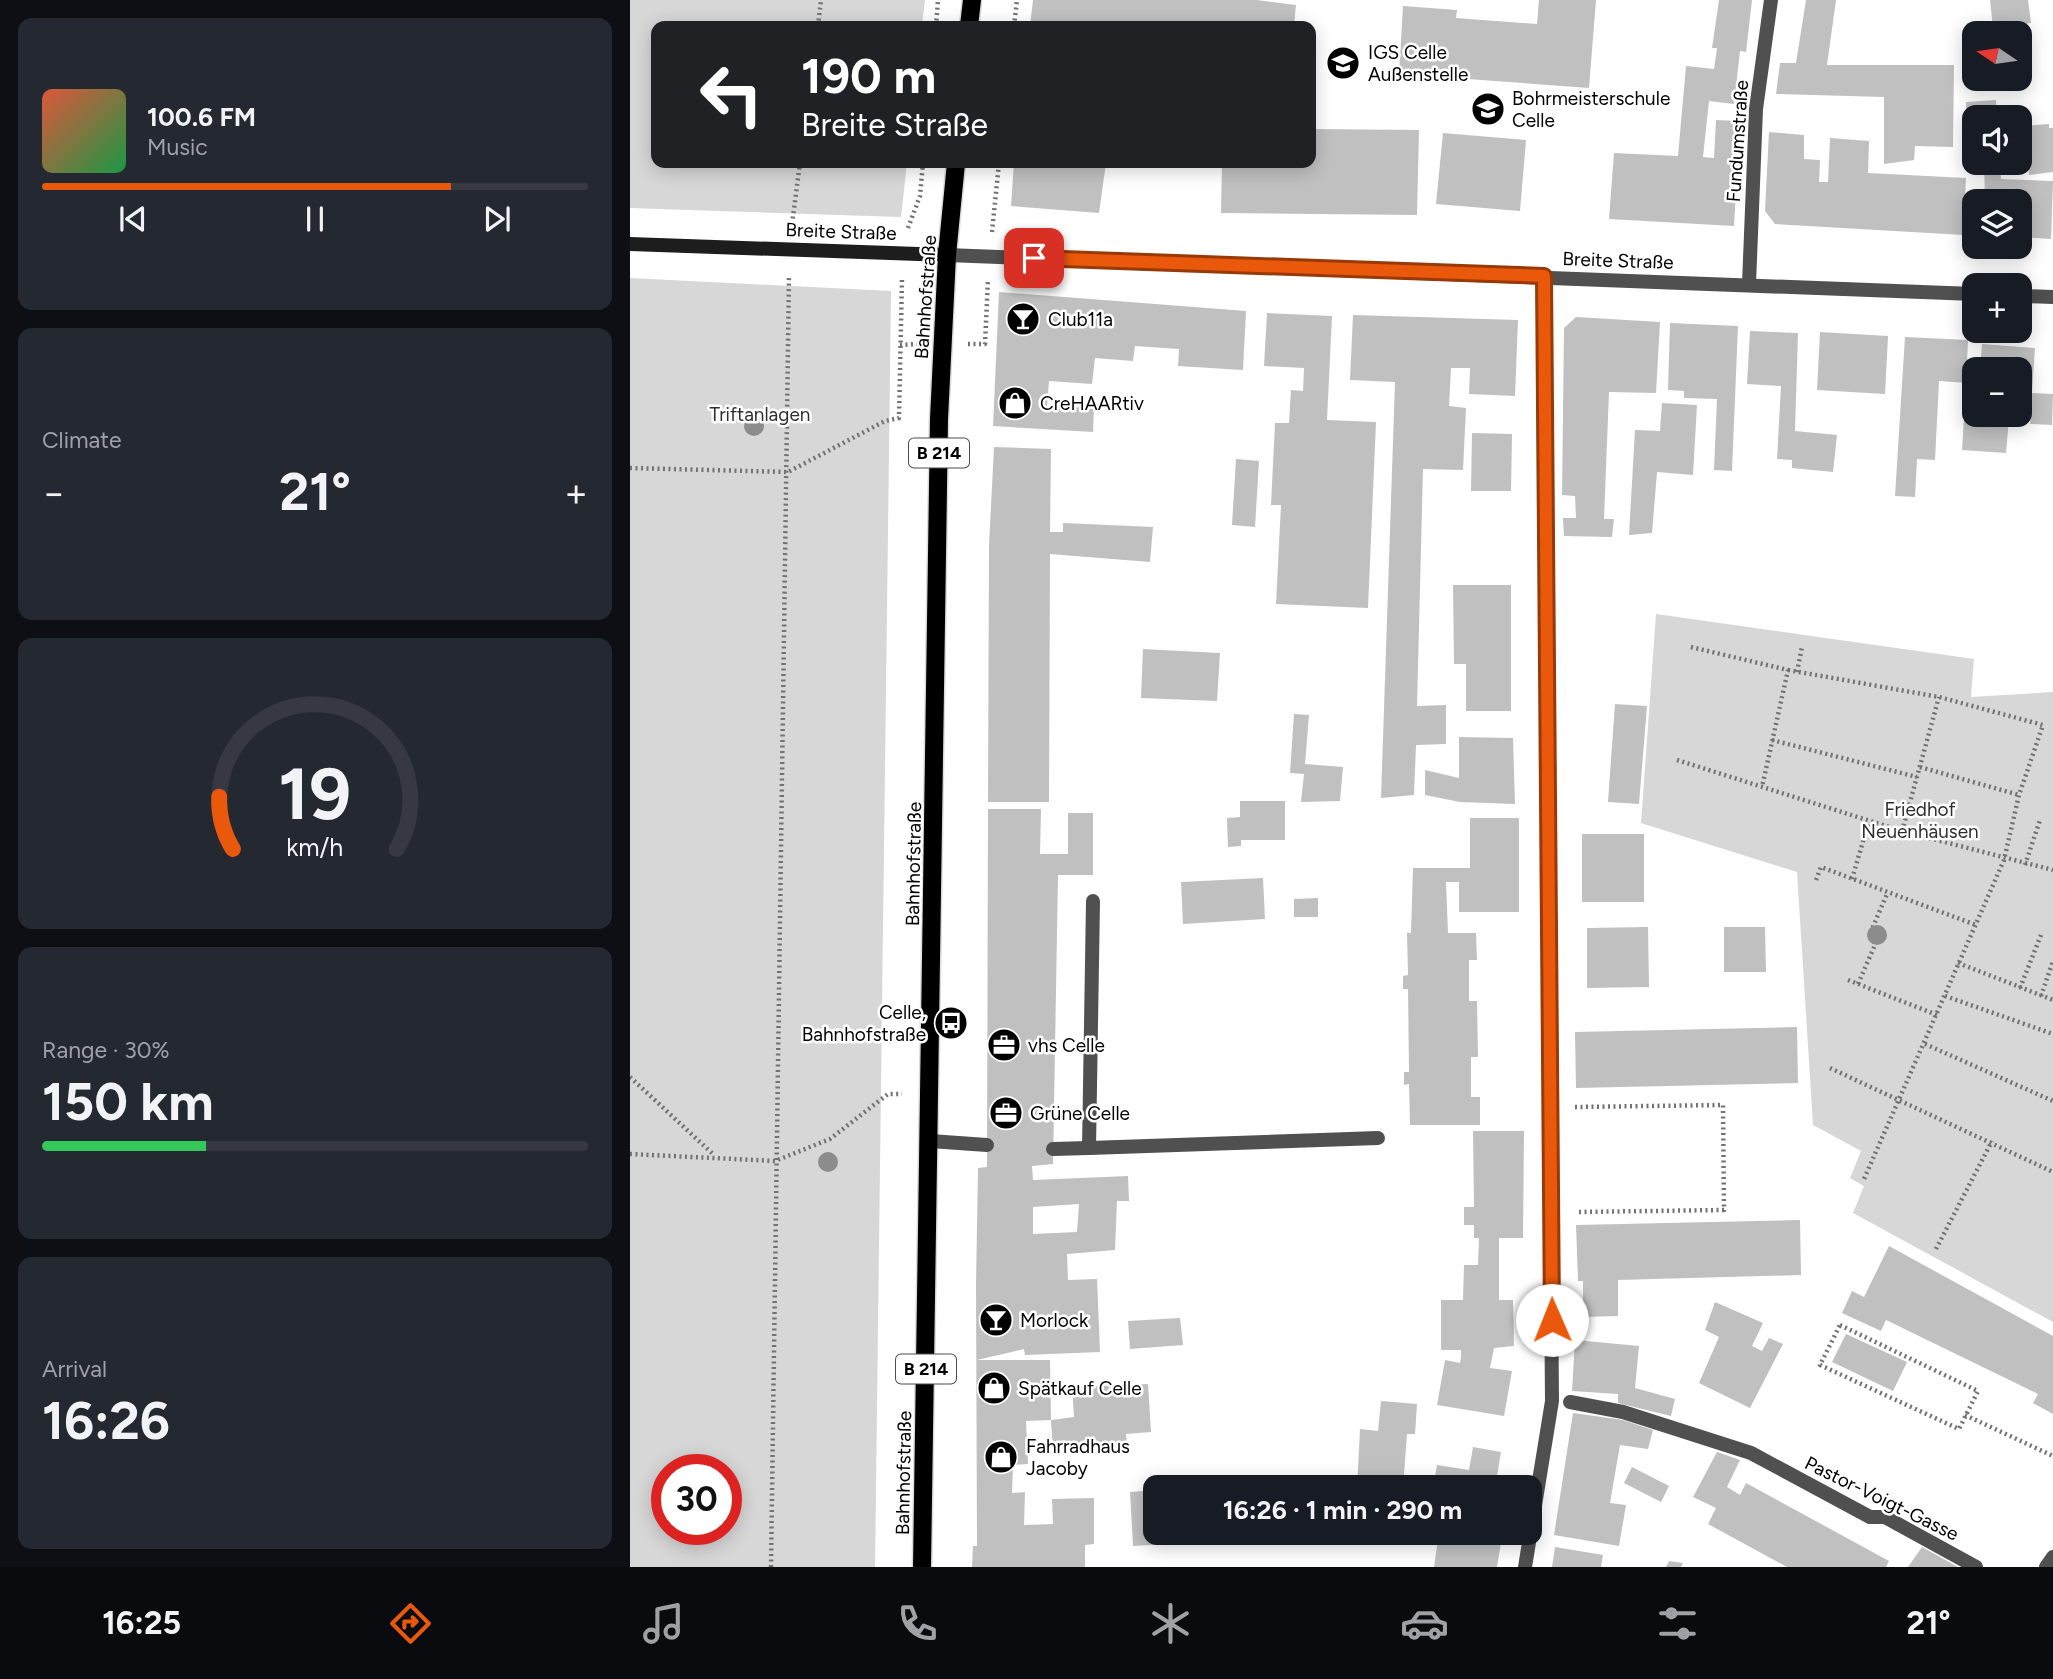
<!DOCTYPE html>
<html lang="en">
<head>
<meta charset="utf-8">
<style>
	:root { --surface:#171b24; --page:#242831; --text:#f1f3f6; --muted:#9ea1a6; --line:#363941; --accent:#ea580c }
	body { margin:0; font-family:Figtree,sans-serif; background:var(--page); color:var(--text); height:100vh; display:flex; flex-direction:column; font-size:26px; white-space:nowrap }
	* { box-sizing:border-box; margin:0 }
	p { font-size:23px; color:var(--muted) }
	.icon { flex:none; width:38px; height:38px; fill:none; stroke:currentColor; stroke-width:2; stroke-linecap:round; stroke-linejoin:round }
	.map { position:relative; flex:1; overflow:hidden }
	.details { display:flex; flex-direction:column; gap:18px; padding:18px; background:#0d0f14; width:630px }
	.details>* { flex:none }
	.top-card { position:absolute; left:21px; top:21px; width:665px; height:147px; border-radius:14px; box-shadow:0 4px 18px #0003; background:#202124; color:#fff; overflow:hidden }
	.needle { width:46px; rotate:283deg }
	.controls { position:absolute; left:1332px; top:21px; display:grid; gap:14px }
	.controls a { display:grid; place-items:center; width:70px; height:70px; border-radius:14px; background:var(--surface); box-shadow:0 4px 18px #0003; font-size:35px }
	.speed { position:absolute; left:21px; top:1454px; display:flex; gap:14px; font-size:35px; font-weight:700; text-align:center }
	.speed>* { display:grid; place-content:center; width:91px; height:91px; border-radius:50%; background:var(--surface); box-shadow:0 4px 18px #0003; line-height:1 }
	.speed .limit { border:10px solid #d22; background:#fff; color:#111 }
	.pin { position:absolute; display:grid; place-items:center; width:60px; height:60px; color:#fff; margin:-30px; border-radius:14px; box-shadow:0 4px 10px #0006 }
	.me { position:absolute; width:77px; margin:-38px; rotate:359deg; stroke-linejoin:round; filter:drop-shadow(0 0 5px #0008) }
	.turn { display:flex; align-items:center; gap:24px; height:147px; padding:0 35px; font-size:32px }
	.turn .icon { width:91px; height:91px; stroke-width:2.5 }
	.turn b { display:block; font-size:49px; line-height:60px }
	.big { font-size:52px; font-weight:700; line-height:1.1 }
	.details .card { flex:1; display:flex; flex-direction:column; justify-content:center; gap:10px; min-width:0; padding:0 24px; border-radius:14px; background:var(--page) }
	.details .dial { align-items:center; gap:0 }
	.dial svg { height:182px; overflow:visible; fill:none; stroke:var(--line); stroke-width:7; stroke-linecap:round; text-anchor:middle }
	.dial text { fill:var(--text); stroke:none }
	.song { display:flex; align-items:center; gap:21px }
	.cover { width:84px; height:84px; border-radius:10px; background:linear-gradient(135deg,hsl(10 70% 55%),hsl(140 70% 35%)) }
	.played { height:7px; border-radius:4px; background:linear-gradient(90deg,var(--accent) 75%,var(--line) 75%) }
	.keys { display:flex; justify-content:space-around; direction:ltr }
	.heat { display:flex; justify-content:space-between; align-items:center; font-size:38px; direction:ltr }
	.charge { height:10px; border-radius:5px; background:linear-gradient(90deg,#34c759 30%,var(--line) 0) }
	.trip { position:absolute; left:513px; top:1475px; width:399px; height:70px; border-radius:14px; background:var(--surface); box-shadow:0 4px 18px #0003; font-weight:700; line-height:70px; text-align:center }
	.menu { display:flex; height:112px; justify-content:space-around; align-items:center; background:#090b0e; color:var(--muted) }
	.menu .icon { width:49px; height:49px }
	.menu .selected { color:var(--accent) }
	.menu b { font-size:32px; color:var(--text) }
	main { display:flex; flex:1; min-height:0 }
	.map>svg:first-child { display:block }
	.green { fill:#d7d7d7; fill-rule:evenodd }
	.building { fill:#c0c0c0; fill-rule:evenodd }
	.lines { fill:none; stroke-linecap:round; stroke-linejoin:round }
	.primary-casing { stroke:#dbdbdb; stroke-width:21 }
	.path { stroke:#727272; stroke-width:4.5; stroke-dasharray:2 3.5; stroke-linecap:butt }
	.lane { stroke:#505050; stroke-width:14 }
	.street { stroke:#505050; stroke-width:14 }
	.secondary { stroke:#1d1d1d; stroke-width:14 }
	.primary { stroke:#000; stroke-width:18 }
	.tree { fill:#8c8c8c }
	.route-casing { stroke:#983908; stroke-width:18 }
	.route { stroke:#ea580c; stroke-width:12 }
	.labels { text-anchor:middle; stroke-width:5; stroke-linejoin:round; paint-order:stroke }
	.shield { fill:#fff; stroke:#4c4c4c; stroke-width:2 }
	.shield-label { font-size:18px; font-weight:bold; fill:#000 }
	.poi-label { font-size:19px; fill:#000; stroke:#fff; text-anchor:start }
	.street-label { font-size:19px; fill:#000; stroke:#fff }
	.park-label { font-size:19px; fill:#2e2e2e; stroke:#fff }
</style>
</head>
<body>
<main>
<section class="details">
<div class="card">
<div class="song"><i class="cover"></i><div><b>100.6 FM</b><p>Music</p></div></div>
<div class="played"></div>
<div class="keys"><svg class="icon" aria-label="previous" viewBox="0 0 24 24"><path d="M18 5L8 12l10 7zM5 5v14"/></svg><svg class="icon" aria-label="pause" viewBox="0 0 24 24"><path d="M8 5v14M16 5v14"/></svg><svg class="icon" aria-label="next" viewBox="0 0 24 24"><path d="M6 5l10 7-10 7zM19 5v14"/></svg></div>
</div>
<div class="card"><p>Climate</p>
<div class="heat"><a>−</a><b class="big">21°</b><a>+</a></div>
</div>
<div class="card dial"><svg viewBox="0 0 100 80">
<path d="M14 69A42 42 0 1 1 86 69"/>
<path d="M14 69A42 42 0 0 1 8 46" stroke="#ea580c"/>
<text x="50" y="56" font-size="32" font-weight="700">19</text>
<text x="50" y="72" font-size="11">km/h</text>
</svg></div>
<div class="card"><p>Range · 30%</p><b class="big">150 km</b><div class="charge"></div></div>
<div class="card"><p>Arrival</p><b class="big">16:26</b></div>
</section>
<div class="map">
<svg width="1423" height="1567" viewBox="0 0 1423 1567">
	<rect width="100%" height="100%" fill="#fff"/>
	<g class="green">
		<polygon points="0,0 295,0 292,26 26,26 26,163 277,163 271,217 0,208"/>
		<path d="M0,278L261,291L245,1567H0ZM37,1470H96V1530H37Z"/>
		<polygon points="1026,614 1344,659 1341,697 1423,692 1423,1322 1223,1213 1234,1186 1220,1178 1231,1151 1183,1125 1167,872 1011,823"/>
	</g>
	<g class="building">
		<polygon points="403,0 627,0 666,5 664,26 400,26"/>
		<polygon points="909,0 966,0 959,88 769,74 773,6 827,10 826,18 907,24"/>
		<polygon points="1089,0 1122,0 1116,52 1110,51 1104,104 1079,101 1073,157 1084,158 1086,120 1110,121 1104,226 979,219 984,153 1048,156 1056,66 1084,69 1087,48 1082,48"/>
		<polygon points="1176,0 1206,0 1197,65 1324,65 1323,147 1285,146 1284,160 1254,164 1254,97 1146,94 1150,63 1166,63"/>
		<polygon points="1360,0 1398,0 1401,23 1363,27"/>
		<polygon points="1366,100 1367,117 1344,117 1344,162 1339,163 1336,102"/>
		<polygon points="1419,124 1419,128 1423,128 1423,172 1399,175 1394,126"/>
		<polygon points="681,129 789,130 787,215 591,213 592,163 681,163"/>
		<polygon points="1139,132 1174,135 1174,159 1190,160 1189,182 1198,182 1200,138 1239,141 1238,173 1336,178 1333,235 1145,224 1135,211"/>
		<polygon points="813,133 896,140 890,211 806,204"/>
		<polygon points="384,163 476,163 469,213 381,206"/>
		<polygon points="1354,163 1370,163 1371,179 1423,181 1421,239 1390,237 1390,201 1355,201"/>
		<polygon points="369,292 616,311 613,370 548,366 549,349 505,346 503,361 465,358 462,384 419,381 417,406 464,408 463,432 363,426"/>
		<polygon points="637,313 702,316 697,420 746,422 738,608 646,604 651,505 641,505 645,423 659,423 661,390 673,391 674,368 634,366"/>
		<polygon points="723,315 888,320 885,396 839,394 840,368 821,368 819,406 836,408 833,470 793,469 787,706 816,705 816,744 786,745 784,795 751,798 765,382 720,380"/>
		<polygon points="946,317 1030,322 1026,393 979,392 974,519 984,519 982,537 934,536 933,518 946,518 945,496 932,495 934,328"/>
		<polygon points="1040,323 1108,326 1102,471 1084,470 1087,399 1054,398 1054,391 1038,390"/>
		<polygon points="1120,331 1168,333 1165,431 1207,435 1203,472 1162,468 1162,460 1147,459 1151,386 1117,384"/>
		<polygon points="1190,332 1258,336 1255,394 1187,390"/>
		<polygon points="1275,337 1338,340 1336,383 1309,381 1305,460 1287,459 1285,497 1265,496"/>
		<polygon points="1352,344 1405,348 1402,393 1423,394 1422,425 1400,424 1402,393 1390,392 1390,369 1350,369"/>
		<polygon points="1032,403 1067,405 1063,475 1027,472 1022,533 999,535 1005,430 1030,431"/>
		<polygon points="1346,415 1379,419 1376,453 1332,450 1334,417 1346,418"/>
		<polygon points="842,433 882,434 881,491 841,491"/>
		<polygon points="364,447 421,449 420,532 433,532 433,523 523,527 520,562 420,554 419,802 358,802 359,546"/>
		<polygon points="606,459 629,461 625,527 602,525"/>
		<polygon points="823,585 881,585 881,711 836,711 836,664 824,664"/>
		<polygon points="513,649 590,653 587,701 511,698"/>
		<polygon points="985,704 1017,706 1009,804 978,802"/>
		<polygon points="664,714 679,715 675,764 713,767 710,801 671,802 674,774 660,773"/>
		<polygon points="829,737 883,738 885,804 830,802 795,795 795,770 829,778"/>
		<polygon points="610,801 655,801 655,840 611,840 611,846 598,847 597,818 610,817"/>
		<path d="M358,809H411L410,854H438V813H463V875H428L423,1164L402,1166L403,1180L498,1176L499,1201H487L485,1250L437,1254L438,1280L467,1279L470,1352L395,1355L394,1349L347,1360H420L421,1420L444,1417L442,1387L518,1384L521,1432L496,1434L497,1444L423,1450L421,1420L396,1421L398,1464L383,1465L382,1493L395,1492L394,1525L423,1524L422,1499L464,1498V1544L455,1545V1567H342L343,1546H347L346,1285L348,1168L357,1167ZM449,1204L447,1232L403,1234V1207Z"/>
		<polygon points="840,818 889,818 889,912 829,912 829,882 816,882 818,933 846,933 847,960 839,960 839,1001 847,1001 848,1057 841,1057 841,1097 850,1097 850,1125 780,1125 779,1084 774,1085 774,1072 779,1072 778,989 773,989 773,976 778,975 777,933 781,933 783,868 840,868"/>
		<rect x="952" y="834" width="62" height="68"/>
		<polygon points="633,878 635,919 553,924 551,882"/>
		<polygon points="688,898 688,917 664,917 664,899"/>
		<polygon points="1018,927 1019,987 957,988 957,928"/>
		<polygon points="1094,927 1135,927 1136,972 1094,972"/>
		<polygon points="1167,1027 1168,1083 946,1088 945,1032"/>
		<polygon points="843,1131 894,1131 893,1238 869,1238 869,1300 883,1300 884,1346 864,1348 860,1368 882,1371 874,1416 807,1405 815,1360 830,1363 831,1357 831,1350 811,1350 811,1300 833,1300 834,1265 848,1265 849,1238 844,1238 844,1225 834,1225 834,1207 844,1207"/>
		<polygon points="1170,1220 1171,1275 988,1280 988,1316 953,1317 953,1281 948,1281 946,1225"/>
		<polygon points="1259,1246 1423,1336 1423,1414 1403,1403 1408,1394 1256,1320 1251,1331 1212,1313 1222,1291 1234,1297"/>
		<polygon points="1085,1302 1133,1323 1122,1346 1132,1351 1139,1338 1153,1344 1120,1408 1069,1383 1089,1337 1075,1330"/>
		<polygon points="550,1318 553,1345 500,1349 498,1321"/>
		<polygon points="1216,1334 1277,1362 1263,1391 1202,1362"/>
		<polygon points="945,1340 1009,1346 1005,1388 1045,1399 1041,1416 988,1403 988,1394 942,1391"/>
		<polygon points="751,1401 787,1404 785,1434 777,1434 773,1488 727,1488 730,1429 748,1431"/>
		<polygon points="943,1413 993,1420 1023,1430 1018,1449 990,1445 980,1503 996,1505 989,1546 924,1535"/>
		<polygon points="843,1447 871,1452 867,1476 875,1477 873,1488 803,1488 807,1465 839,1470"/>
		<polygon points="1087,1452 1110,1460 1097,1487 1110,1495 1116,1483 1259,1561 1256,1567 1157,1567 1078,1524 1086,1508 1063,1497"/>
		<polygon points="1002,1467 1039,1486 1031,1502 994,1483"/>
		<polygon points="525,1490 525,1533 599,1533 600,1540 503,1546 500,1492"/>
		<polygon points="809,1533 865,1533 865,1536 872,1537 867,1567 804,1567"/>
		<polygon points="925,1547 973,1555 971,1567 922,1567"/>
		<polygon points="1292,1547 1328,1567 1278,1567"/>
		<polygon points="1039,1561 1053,1563 1051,1567 1036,1567"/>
	</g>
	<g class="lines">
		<defs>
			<g id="primary">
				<polyline points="339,26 342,0"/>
				<polyline points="292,1567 309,419 317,255 326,163"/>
			</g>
		</defs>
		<use href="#primary" class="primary-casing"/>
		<g class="path">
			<polyline points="188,26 191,0"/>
			<polyline points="306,26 308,0"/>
			<polyline points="384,26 387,0"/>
			<polyline points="162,224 170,163"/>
			<polyline points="278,228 290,196 293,163"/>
			<polyline points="362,232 369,163"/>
			<polyline points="338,344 355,344 358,279"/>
			<polyline points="270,345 287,344"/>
			<polyline points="0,468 158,472 255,421 269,418 272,278"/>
			<polyline points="1061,647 1158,670 1132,787"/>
			<polyline points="1158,670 1309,697 1413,725 1389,795 1374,860 1234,1179"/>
			<polyline points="1167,672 1172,647"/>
			<polyline points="1142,740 1287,777"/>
			<polyline points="1047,760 1272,831 1423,870"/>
			<polyline points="1290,767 1389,795"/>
			<polyline points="1272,831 1309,697"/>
			<polyline points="1395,865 1410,820"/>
			<polyline points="1222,879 1239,821"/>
			<polyline points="1186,880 1191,867 1346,925"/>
			<polyline points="1328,963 1423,1000"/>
			<polyline points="1218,980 1307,1015"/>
			<polyline points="1228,984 1245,945 1242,929 1257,894"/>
			<polyline points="1390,988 1411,935"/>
			<polyline points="1315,996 1423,1034"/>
			<polyline points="1411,996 1423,961"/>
			<polyline points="1295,1044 1423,1101"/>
			<polyline points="1200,1068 1423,1172"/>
			<polyline points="0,1077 84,1155"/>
			<polyline points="945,1107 1093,1105 1094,1210 946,1212"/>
			<polyline points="0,1154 145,1161 200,1139 258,1094 272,1094"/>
			<polyline points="1306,1249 1362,1141"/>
			<polygon points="1210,1325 1348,1391 1329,1429 1190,1365"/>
			<polyline points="1335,1415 1423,1456"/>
			<polyline points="141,1567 159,275"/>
		</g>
		<g class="lane">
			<polyline points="300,1141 357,1145"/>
			<polyline points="459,1148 748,1138"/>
			<polyline points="423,1149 459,1148 463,901"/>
			<polyline points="940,1402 993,1412 1121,1453 1240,1517 1255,1517"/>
		</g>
		<g class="street">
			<polyline points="317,255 1344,294"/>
			<polyline points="1119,284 1126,109 1141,0"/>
			<polyline points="1390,296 1423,297"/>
			<polyline points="1255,1517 1346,1567"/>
			<polyline points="895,1567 922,1401 913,276"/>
			<polyline points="1416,1567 1423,1557"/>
		</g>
		<polyline class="secondary" points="0,244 317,255"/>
		<use href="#primary" class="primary"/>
	</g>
	<g class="tree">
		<circle cx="124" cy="426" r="10"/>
		<circle cx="1247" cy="935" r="10"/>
		<circle cx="198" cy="1162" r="10"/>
	</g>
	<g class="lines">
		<defs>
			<polyline id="route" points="404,258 914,276 922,1320"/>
		</defs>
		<use href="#route" class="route-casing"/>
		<use href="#route" class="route"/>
	</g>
	<defs>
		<symbol id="school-disc" viewBox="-11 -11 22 22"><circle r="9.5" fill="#000" stroke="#fff"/><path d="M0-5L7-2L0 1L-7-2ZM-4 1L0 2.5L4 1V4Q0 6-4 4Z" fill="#fff"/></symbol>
		<symbol id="bar-disc" viewBox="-11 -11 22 22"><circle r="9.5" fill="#000" stroke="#fff"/><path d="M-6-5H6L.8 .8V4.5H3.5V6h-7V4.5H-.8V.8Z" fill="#fff"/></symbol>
		<symbol id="shop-disc" viewBox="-11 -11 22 22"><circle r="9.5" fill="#000" stroke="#fff"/><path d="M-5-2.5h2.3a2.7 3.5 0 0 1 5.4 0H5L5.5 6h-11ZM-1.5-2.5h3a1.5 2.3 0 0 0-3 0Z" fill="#fff"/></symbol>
		<symbol id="bus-disc" viewBox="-11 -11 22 22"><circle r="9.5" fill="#000" stroke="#fff"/><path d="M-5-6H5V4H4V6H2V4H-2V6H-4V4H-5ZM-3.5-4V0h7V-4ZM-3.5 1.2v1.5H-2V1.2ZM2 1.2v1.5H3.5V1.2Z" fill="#fff"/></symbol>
		<symbol id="office-disc" viewBox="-11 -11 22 22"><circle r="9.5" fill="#000" stroke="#fff"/><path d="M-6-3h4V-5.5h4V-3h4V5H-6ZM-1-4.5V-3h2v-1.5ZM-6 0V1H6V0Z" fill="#fff"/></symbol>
	</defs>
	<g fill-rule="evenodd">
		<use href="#school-disc" x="694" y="44" width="38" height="38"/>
		<use href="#school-disc" x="839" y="90" width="38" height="38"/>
		<use href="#bar-disc" x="374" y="300" width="38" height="38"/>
		<use href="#shop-disc" x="366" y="384" width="38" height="38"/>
		<use href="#bus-disc" x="302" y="1004" width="38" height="38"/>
		<use href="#office-disc" x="355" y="1026" width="38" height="38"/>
		<use href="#office-disc" x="357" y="1094" width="38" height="38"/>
		<use href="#bar-disc" x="347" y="1301" width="38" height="38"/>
		<use href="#shop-disc" x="345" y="1369" width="38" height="38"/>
		<use href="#shop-disc" x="352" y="1438" width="38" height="38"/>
	</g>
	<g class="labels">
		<g class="shield">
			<rect x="279" y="438.5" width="60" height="29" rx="5"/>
			<rect x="266" y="1354.5" width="60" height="29" rx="5"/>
		</g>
		<g class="shield-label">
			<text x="309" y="459">B 214</text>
			<text x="296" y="1375">B 214</text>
		</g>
		<g class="poi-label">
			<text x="738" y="59">IGS Celle<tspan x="738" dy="22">Außenstelle</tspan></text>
			<text x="882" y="105">Bohrmeisterschule<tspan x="882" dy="22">Celle</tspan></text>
			<text x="418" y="326">Club11a</text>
			<text x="410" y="410">CreHAARtiv</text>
			<text x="296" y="1019" text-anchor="end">Celle,<tspan x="296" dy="22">Bahnhofstraße</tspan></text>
			<text x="398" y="1052">vhs Celle</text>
			<text x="400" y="1120">Grüne Celle</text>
			<text x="390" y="1327">Morlock</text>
			<text x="388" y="1395">Spätkauf Celle</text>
			<text x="396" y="1453">Fahrradhaus<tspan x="396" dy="22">Jacoby</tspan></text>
		</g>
		<g class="street-label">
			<text transform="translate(1107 141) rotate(-86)" y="7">Fundumstraße</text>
			<text transform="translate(211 231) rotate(2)" y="7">Breite Straße</text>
			<text transform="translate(988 260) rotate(2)" y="7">Breite Straße</text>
			<text transform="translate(295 297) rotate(-86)" y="7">Bahnhofstraße</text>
			<text transform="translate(283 864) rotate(-89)" y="7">Bahnhofstraße</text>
			<text transform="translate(273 1473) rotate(-89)" y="7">Bahnhofstraße</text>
			<text transform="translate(1252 1498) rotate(26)" y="7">Pastor-Voigt-Gasse</text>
		</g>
		<g class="park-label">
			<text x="130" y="421">Triftanlagen</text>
			<text x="1290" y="816">Friedhof<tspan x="1290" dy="22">Neuenhäusen</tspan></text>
		</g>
	</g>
</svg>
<div class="controls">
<a><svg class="needle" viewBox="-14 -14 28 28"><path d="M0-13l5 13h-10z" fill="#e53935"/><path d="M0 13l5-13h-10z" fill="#9ea1a6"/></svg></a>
<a><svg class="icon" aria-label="sound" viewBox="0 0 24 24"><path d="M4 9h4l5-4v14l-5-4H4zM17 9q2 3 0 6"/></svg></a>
<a><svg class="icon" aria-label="layers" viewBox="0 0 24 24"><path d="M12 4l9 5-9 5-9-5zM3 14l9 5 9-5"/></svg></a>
<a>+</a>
<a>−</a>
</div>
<div class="speed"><div class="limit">30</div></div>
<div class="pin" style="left:404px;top:258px;background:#d93025"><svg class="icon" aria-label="arrive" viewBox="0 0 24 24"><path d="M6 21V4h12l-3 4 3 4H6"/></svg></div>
<svg class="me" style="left:922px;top:1320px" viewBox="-20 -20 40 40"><circle r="19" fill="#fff"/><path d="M0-13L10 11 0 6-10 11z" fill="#ea580c"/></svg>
<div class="trip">16:26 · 1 min · 290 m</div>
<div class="top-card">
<div class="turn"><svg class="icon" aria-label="left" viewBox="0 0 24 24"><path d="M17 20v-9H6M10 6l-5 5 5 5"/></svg><div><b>190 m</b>Breite Straße</div></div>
</div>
</div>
</main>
<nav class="menu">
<b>16:25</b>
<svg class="icon selected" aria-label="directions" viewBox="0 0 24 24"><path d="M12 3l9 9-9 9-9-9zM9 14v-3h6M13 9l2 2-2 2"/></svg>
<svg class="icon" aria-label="music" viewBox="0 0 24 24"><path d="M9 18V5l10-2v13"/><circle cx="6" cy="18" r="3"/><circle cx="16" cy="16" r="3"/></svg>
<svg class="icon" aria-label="phone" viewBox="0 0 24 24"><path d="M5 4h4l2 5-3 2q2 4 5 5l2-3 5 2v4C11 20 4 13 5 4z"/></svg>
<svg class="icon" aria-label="climate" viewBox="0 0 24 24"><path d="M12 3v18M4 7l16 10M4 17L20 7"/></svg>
<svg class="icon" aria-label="car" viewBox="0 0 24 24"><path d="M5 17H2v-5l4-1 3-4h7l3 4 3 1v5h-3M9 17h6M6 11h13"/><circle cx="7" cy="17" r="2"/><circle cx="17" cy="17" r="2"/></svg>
<svg class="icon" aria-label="filters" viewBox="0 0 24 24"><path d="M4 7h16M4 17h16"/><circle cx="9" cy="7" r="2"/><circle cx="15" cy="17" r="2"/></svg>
<b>21°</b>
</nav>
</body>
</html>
